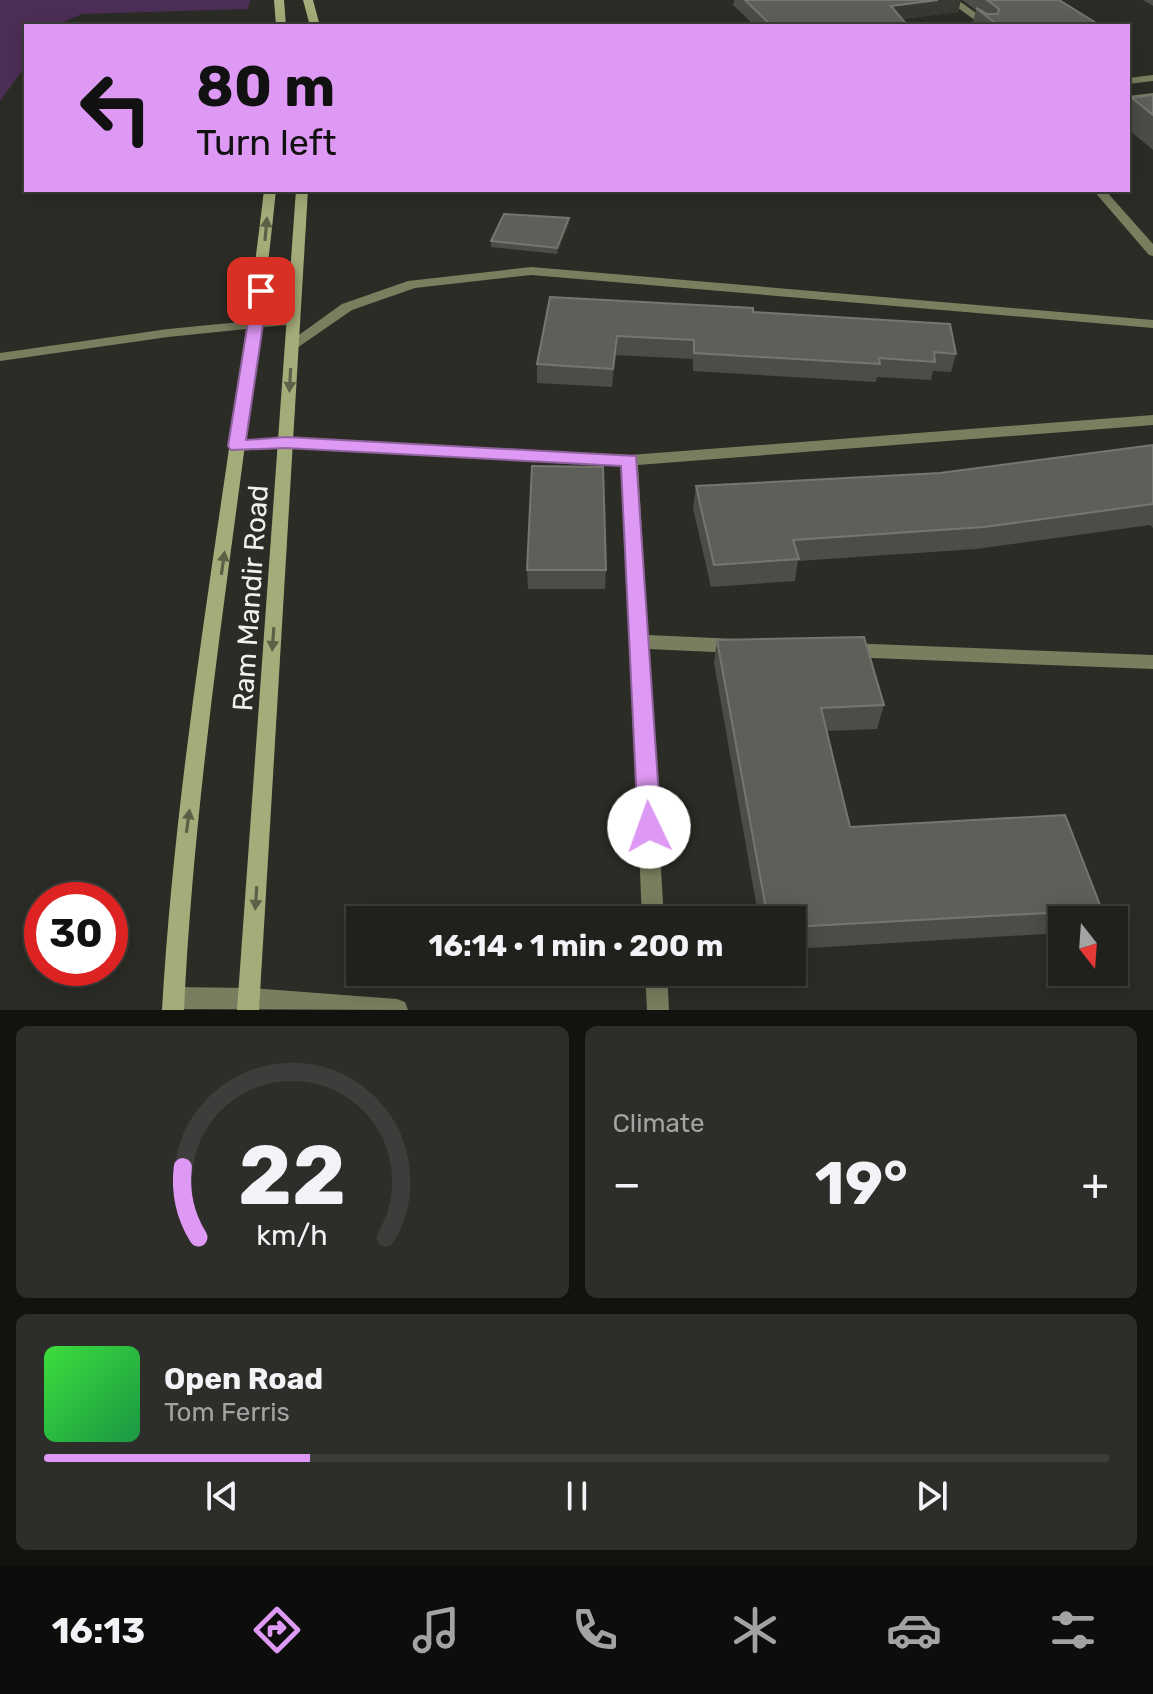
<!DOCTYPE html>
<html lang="en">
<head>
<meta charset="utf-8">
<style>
	:root { --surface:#20211c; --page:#2d2e29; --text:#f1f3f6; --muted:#a2a3a3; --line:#3d3e3b; --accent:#dd99f3 }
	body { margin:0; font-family:Rubik,sans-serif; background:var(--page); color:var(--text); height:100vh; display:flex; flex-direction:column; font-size:30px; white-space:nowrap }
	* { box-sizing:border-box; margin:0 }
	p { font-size:26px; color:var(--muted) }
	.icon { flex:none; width:44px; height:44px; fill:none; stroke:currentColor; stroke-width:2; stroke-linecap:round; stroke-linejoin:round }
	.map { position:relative; height:1010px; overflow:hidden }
	.details { display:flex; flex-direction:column; gap:16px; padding:16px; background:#12120f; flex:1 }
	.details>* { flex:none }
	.hud { position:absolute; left:24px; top:24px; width:1106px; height:168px; border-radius:0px; box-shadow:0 4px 20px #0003,0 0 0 2px var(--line); background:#dd99f3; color:#111; overflow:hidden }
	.needle { width:52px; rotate:163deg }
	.fabs { position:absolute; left:1048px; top:906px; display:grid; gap:16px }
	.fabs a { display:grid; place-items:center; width:80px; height:80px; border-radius:0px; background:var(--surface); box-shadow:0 4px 20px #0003,0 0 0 2px var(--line); font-size:40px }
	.speed { position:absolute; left:24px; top:882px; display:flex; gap:16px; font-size:40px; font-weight:700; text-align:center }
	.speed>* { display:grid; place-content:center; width:104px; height:104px; border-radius:50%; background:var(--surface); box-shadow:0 4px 20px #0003,0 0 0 2px var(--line); line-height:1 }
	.speed .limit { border:12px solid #d22; background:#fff; color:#111 }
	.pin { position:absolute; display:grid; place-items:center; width:68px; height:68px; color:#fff; margin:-34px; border-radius:16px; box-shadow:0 4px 12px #0006 }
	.me { position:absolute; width:88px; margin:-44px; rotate:357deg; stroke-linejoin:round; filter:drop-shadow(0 0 6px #0008) }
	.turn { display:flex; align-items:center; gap:28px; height:168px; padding:0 40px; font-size:36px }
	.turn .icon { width:104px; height:104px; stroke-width:2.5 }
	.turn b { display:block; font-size:56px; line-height:68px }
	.big { font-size:60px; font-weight:700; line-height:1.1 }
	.details .card { flex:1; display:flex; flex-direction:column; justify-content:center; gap:12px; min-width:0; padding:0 28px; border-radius:12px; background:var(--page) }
	.details .dial { align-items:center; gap:0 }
	.dial svg { height:208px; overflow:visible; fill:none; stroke:var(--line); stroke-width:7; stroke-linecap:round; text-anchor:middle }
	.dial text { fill:var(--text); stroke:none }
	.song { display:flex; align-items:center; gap:24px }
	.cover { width:96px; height:96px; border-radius:12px; background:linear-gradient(135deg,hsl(120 70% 55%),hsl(140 70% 35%)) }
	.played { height:8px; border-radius:4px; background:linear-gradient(90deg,var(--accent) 25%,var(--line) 25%) }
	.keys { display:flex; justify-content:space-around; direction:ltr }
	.heat { display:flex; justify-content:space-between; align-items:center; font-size:44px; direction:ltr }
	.details .tiles { flex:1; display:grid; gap:16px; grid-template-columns:1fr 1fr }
	.card:last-child { grid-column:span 2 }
	.trip { position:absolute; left:346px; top:906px; width:460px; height:80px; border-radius:0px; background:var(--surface); box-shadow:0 4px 20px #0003,0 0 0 2px var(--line); font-weight:700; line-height:80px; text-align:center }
	.menu { display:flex; height:128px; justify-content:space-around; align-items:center; background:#0d0d0b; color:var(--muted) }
	.menu .icon { width:56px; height:56px }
	.menu .current { color:var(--accent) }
	.menu b { font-size:36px; color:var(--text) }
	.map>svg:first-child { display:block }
	.green { fill:#4c2f56 }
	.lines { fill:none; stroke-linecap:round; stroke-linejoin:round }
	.lane { fill:#787e5e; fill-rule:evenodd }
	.street { fill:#787e5e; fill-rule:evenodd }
	.secondary { fill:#a4ad79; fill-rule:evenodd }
	.wall { fill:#4c4d46 }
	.shaded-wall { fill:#383932 }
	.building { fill:#5e5f58; stroke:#75766f; stroke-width:2 }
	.oneway { fill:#5b6047 }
	.route { fill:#dd99f3; stroke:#90639e; stroke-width:2 }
	.labels { text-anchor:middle; stroke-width:8; stroke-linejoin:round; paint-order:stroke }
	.street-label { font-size:28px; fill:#f0f1ec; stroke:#2b2c25 }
</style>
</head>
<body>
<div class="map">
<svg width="1153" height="1010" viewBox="0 0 1153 1010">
	<rect width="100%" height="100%" fill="#2b2c25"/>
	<polygon class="green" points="0,0 250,0 248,9 82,14 54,26 26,26 26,66 0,101"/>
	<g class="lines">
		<polygon class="lane" points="531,267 1153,320 1153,328 531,275 415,288 352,310 297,348 292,349 285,345 342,304 408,281"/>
		<g class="street">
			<polygon points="947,0 958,0 994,26 983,26"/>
			<polygon points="1153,75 1153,81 1128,84 1128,78"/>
			<polygon points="1153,93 1153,99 1128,102 1128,96"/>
			<polygon points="1093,190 1105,190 1153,244 1153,256 1149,255"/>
			<polygon points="291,317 296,318 296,324 168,337 0,361 0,353 168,329"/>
			<polygon points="1153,415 1153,425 638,465 648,635 736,639 742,641 745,646 742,651 736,653 648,649 664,920 642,920 623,465 286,448 237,451 229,446 237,441 286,438 630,455"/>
			<polygon points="847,643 1153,655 1153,669 847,657 841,655 838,650 841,645"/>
			<polygon points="645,972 667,972 669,1010 647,1010"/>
			<polygon points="174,987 249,988 397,999 405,1002 408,1010 174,1009 166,1006 163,998 166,990"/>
		</g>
		<g class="secondary">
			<polygon points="274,0 284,0 286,26 276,26"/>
			<polygon points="303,0 313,0 320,26 310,26"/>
			<path d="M264,190H276C248,464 197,735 184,1010H162C178,735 232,464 264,190Z"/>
			<polygon points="296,190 308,190 259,1010 237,1010"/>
		</g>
	</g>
	<g class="wall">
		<polygon points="734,0 961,0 958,12 902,19 908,26 755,26 733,5"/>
		<polygon points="962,0 1059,0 1101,26 977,26 973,22 976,10"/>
		<polygon points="1143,0 1153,0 1153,6"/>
		<polygon points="1153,95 1153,150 1128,129 1128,111 1132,98"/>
		<polygon points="569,218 569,224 557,254 491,247 491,241"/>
		<polygon points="550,297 753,312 956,354 951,372 933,371 931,380 877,377 876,382 693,371 693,359 616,355 612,387 537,383 537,364"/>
		<polygon points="1153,445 1153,528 1150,525 976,549 798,561 795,581 711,587 693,508 696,486 940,473"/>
		<polygon points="527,570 606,570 605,589 528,589"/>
		<polygon points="717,640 884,705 877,729 826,731 850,827 1102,910 1096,920 1062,920 1062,933 792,949 792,920 759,920 714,663"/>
	</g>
	<g class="shaded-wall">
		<polygon points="938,0 961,0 958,12 888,21 891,6"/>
		<polygon points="569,218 569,224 557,254 557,248"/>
		<polygon points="617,336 616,355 612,387 613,369"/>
	</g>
	<g class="building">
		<polygon points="745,0 938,0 891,6 908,26 772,26"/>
		<polygon points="987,0 1059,0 1101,26 999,26 976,8 987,14 998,14 999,9"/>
		<polygon points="1153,95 1153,115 1132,98"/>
		<polygon points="504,214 569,218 557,248 491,241"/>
		<polygon points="550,297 753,308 753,312 950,324 956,354 934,352 935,362 879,358 880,364 694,353 694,340 617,336 613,369 537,364"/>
		<polygon points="1153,445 1153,504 984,527 793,540 799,559 714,565 696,486 940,473"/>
		<polygon points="532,466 603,467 606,570 527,570"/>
		<polygon points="864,637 884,705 821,708 850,827 1065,815 1102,910 792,927 792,920 768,920 717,640"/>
	</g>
	<defs><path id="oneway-solid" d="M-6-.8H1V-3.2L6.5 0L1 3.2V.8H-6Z" transform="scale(2)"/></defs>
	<g class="oneway">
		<use href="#oneway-solid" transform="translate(266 229) rotate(-85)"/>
		<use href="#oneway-solid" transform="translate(290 380) rotate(93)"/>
		<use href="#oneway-solid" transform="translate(223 563) rotate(-82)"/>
		<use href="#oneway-solid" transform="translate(273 639) rotate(94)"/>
		<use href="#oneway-solid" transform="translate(188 821) rotate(-82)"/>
		<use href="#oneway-solid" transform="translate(256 898) rotate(94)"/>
	</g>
	<polygon class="route" points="261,286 268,291 246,440 286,437 636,456 661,827 657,835 649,838 641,835 638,827 621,466 286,448 231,450 228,446 253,291"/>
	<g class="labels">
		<g class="street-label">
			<text transform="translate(250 598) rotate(-86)" y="10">Ram Mandir Road</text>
		</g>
	</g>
</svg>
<div class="fabs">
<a><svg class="needle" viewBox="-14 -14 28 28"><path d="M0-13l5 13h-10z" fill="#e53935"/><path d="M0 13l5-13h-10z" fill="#a2a3a3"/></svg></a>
</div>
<div class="speed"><div class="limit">30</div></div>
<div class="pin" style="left:261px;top:291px;background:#d93025"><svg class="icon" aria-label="arrive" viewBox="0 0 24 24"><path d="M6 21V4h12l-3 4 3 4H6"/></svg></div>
<svg class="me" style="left:649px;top:827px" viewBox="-20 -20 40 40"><circle r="19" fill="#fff"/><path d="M0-13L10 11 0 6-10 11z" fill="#dd99f3"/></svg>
<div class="trip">16:14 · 1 min · 200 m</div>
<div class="hud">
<div class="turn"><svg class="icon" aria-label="left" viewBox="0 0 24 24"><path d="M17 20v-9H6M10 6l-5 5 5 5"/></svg><div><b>80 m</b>Turn left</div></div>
</div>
</div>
<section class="details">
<div class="tiles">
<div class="card dial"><svg viewBox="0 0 100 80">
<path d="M14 69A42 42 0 1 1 86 69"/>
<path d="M14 69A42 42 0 0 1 8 42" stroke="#dd99f3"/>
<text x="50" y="56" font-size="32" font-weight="700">22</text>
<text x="50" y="72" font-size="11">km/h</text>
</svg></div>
<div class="card"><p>Climate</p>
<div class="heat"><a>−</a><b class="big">19°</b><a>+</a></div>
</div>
<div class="card">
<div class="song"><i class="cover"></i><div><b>Open Road</b><p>Tom Ferris</p></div></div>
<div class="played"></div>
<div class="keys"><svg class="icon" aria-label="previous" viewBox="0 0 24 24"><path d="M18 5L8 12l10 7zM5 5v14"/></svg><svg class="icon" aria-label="pause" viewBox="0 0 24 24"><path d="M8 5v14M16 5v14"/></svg><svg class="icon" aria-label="next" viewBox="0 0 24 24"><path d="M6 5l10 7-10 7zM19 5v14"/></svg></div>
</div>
</div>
</section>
<nav class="menu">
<b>16:13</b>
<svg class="icon current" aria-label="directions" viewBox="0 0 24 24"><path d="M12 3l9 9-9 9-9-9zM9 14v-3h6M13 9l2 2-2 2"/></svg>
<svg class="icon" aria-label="music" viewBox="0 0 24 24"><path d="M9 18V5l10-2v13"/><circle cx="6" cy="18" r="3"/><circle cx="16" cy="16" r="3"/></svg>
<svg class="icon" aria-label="phone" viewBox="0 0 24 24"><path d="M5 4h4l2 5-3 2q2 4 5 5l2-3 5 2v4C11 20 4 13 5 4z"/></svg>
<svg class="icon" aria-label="climate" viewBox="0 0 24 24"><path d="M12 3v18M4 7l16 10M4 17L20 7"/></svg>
<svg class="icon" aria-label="car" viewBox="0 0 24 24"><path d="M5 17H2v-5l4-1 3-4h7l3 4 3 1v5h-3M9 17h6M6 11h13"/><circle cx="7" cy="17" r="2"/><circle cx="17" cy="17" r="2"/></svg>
<svg class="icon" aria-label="filters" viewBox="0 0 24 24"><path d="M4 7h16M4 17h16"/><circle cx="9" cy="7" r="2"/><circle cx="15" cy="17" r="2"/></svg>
</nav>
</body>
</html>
